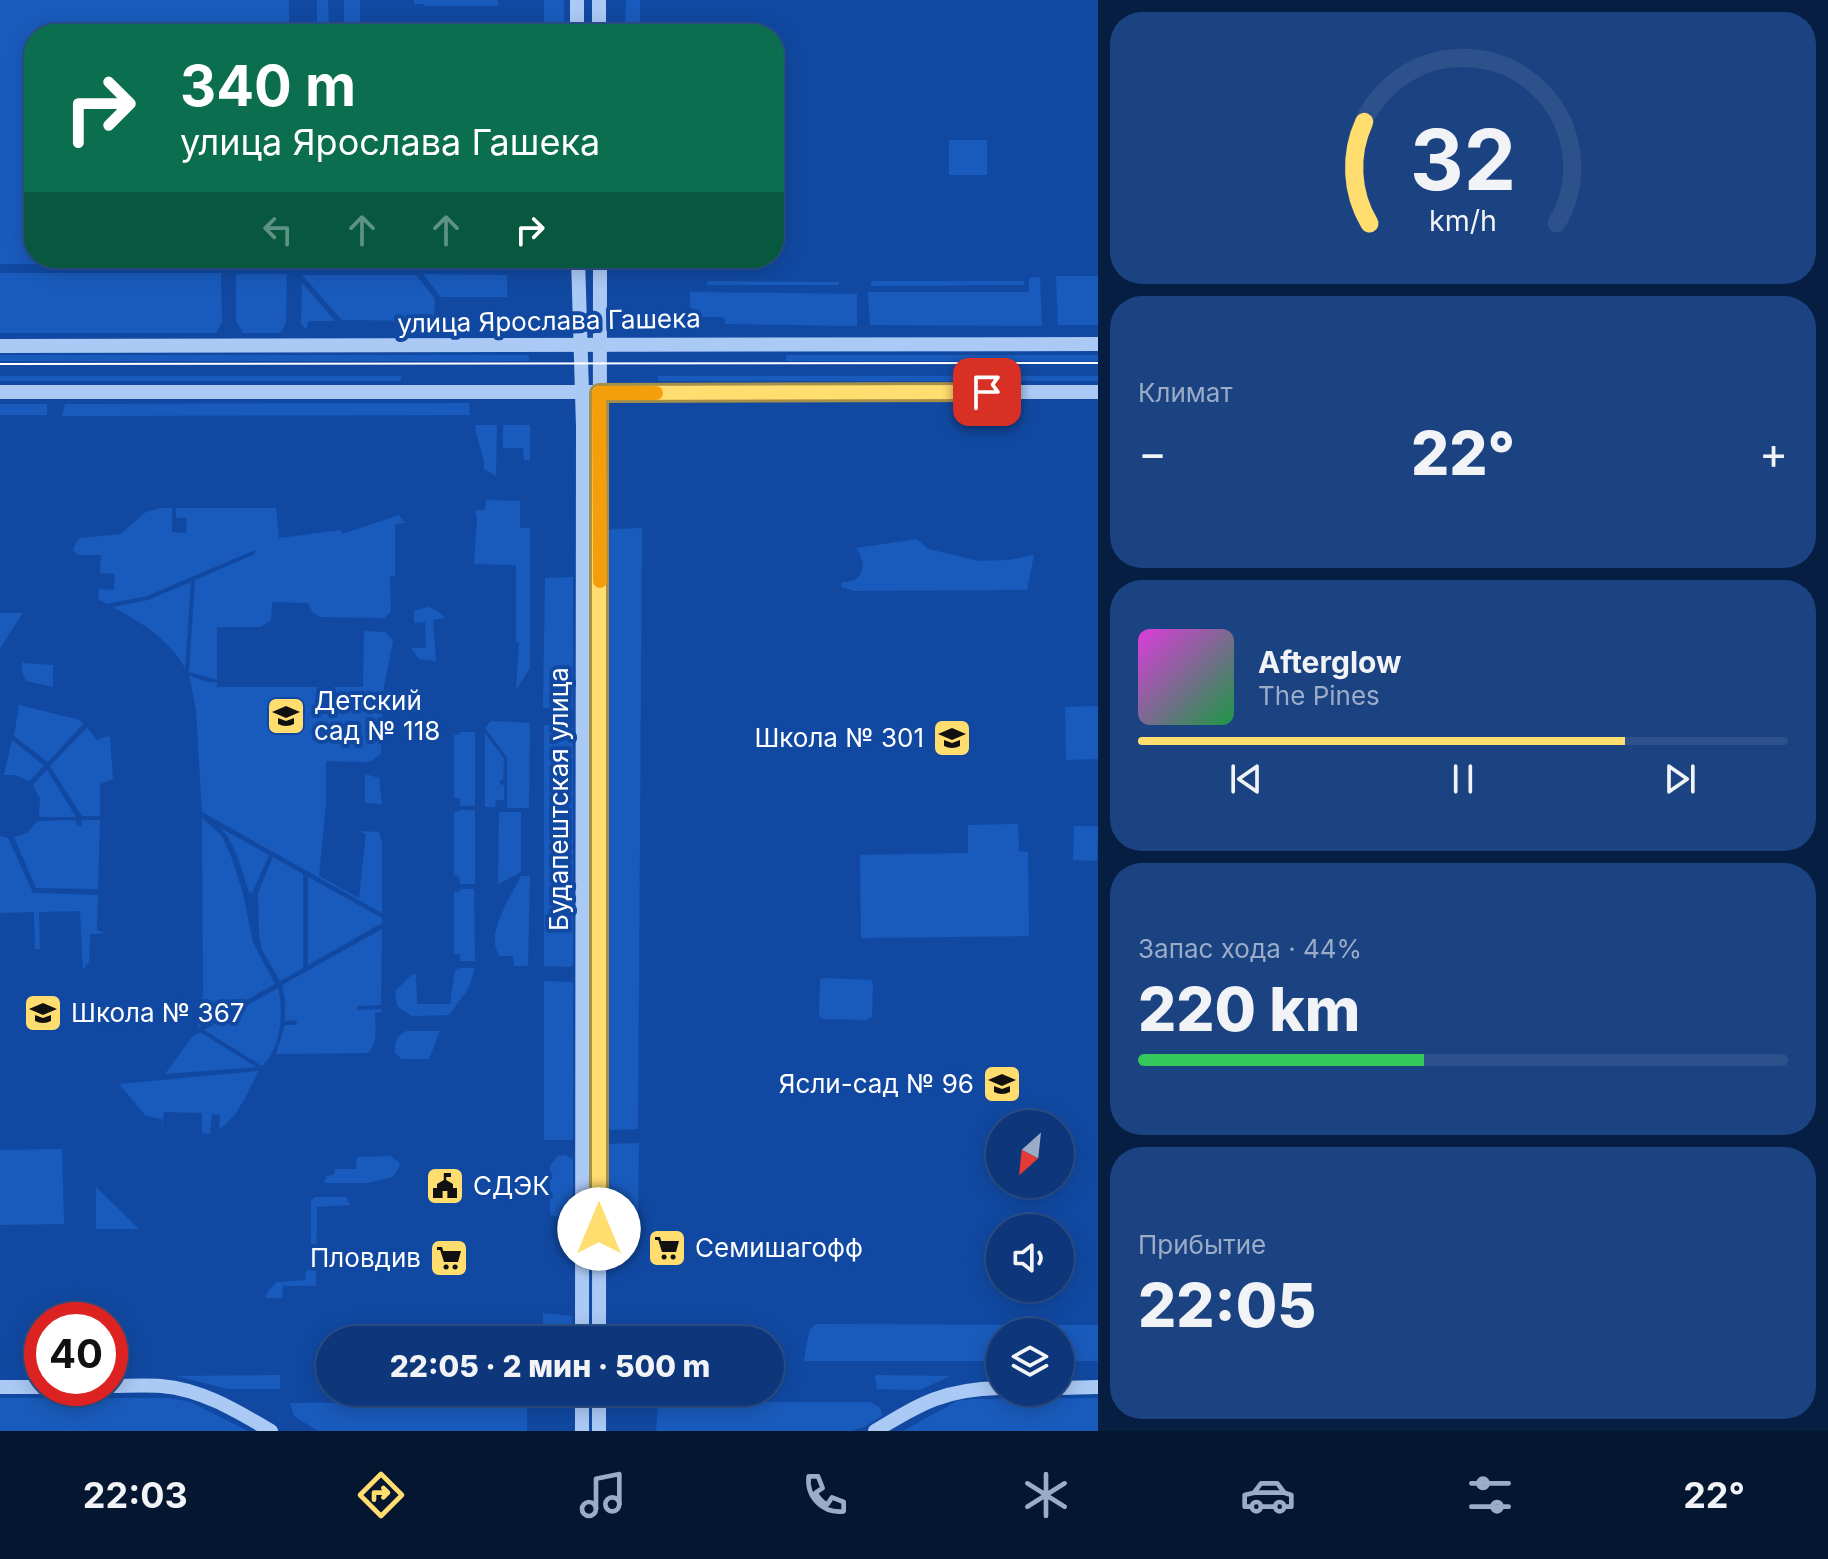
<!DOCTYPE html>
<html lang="ru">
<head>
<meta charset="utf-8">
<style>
	:root { --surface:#0d377a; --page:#1b4281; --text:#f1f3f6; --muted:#9aacc7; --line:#2d518b; --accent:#ffdd6f }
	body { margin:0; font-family:Inter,sans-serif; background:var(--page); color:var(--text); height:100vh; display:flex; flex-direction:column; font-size:30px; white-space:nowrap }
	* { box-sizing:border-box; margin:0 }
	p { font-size:26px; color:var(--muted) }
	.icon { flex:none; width:44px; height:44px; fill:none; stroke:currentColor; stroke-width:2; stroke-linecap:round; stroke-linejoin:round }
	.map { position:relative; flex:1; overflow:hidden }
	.details { display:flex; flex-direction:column; gap:12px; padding:12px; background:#071e43; width:730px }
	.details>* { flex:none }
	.guide { position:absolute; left:24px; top:24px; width:760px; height:244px; border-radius:32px; box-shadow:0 4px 20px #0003,0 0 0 2px var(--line); background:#0b6e4f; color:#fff; overflow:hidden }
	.needle { width:52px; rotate:207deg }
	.controls { position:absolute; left:986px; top:1110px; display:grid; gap:16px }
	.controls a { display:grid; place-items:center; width:88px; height:88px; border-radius:50%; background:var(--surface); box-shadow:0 4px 20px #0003,0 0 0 2px var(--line); font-size:40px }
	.speed { position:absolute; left:24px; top:1302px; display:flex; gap:16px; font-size:40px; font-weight:700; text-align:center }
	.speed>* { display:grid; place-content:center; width:104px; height:104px; border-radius:50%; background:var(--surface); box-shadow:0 4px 20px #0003,0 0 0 2px var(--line); line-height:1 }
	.speed .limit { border:12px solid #d22; background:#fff; color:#111 }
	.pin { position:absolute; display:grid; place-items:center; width:68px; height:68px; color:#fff; margin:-34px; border-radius:16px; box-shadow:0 4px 12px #0006 }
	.me { position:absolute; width:88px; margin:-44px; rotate:0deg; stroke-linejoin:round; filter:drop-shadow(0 0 6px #0008) }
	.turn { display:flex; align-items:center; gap:28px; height:168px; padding:0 24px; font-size:36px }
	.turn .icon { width:104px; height:104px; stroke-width:2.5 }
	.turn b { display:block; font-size:56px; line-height:68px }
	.lanes { display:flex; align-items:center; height:76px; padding:0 24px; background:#0003; justify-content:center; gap:40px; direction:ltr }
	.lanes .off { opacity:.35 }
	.big { font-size:60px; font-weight:800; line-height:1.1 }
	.details .widget { flex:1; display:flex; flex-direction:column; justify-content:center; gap:12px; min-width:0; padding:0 28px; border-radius:32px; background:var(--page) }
	.details .dial { align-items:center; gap:0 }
	.dial svg { height:208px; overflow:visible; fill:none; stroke:var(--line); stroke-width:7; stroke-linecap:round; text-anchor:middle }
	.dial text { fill:var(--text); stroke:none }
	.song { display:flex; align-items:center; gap:24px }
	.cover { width:96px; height:96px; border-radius:12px; background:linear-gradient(135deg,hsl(300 70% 55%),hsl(140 70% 35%)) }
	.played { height:8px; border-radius:4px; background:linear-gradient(90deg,var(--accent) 75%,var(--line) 75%) }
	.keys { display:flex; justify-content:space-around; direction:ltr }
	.heat { display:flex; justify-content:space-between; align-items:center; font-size:44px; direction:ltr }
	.charge { height:12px; border-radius:6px; background:linear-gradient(90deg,#34c759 44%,var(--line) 0) }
	.trip { position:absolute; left:316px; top:1326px; width:468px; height:80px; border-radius:40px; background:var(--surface); box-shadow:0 4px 20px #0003,0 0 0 2px var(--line); font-weight:800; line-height:80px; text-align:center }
	.menu { display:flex; height:128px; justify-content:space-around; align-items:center; background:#051631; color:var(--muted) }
	.menu .icon { width:56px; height:56px }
	.menu .on { color:var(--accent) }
	.menu b { font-size:36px; color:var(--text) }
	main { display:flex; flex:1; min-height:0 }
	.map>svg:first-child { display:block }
	.green { fill:#195bbc }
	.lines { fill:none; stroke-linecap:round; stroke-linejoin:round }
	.minor { stroke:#abc9f5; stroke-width:14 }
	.tram { stroke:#fff; stroke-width:2 }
	.route-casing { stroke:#a69048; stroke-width:20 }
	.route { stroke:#ffdd6f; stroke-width:14 }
	.slow { stroke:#f59e0b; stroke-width:14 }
	.labels { text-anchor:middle; stroke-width:8; stroke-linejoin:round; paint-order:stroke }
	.street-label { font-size:26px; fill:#fff; stroke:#1149a2 }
	.poi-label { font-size:26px; fill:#fff; stroke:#1149a2; text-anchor:start }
</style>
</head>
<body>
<main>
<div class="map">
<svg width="1098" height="1431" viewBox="0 0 1098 1431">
	<rect width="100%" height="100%" fill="#1149a2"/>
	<g class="green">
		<polygon points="0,0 289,0 289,34 34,34 34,258 69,258 69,264 0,264"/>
		<polygon points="317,0 328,0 329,28 344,28 344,0 360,0 360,34 317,34"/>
		<polygon points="414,0 498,0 498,6 425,6 424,4 414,4"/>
		<rect x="544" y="0" width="20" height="34"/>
		<polygon points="626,0 640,0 640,34 625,34"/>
		<polygon points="987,140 987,175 949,175 949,140"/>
		<polygon points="307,258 411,258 411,265 302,266"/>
		<rect x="416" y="258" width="96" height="7"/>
		<polygon points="0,273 221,273 222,322 216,333 0,333"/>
		<polygon points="236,274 287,274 286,323 280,333 243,333 236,321"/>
		<polygon points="423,274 507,275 507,297 441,297"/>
		<polygon points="302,275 416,275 435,299 434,321 342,320"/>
		<polygon points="1056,276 1098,276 1098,325 1058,325"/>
		<polygon points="1040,277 1042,326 870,325 868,292 1029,292 1029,278"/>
		<polygon points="707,281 839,282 839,285 707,285"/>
		<polygon points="871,281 1024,281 1024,285 871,286"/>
		<polygon points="302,283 335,321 308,321 306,330 301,323"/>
		<polygon points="690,292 857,294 857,326 725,324 724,317 693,317 693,308 690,308"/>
		<rect x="0" y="355" width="529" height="6"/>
		<rect x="786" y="355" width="312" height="6"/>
		<rect x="0" y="376" width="401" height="5"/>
		<rect x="658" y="376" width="440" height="5"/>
		<polygon points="469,403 470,415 62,416 65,404"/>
		<rect x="0" y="404" width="47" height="11"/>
		<path d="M475,425H497L496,476L484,469C485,453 476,441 475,425Z"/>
		<polygon points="503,425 530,425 530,460 524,460 523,448 503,448"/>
		<polygon points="486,500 520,501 520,528 530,528 530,668 516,690 519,642 516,642 516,565 474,564 477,519 475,510 485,510"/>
		<polygon points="160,508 172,508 172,532 186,533 187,518 176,518 176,508 276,508 279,538 341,530 342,534 399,515 405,523 395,524 395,576 390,576 391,612 384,618 321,617 313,613 308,603 272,602 271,620 261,627 217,627 217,680 189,672 195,580 255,554 255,550 147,596 107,604 98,599 99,589 114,590 115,574 100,573 101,555 78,555 73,550 77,541 81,538 121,534 144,513"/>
		<polygon points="642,528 638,1129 612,1130 609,1128 608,531 613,529"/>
		<path d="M917,539L928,549L979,561L1008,560L1034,555L1027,590L855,591L841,587L842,582C864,583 868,564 856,548Z"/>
		<polygon points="573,577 573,709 543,708 545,578"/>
		<path d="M191,582L185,668C168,638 142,623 113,607L148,600Z"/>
		<polygon points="428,607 438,611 445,618 433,620 436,661 419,659 411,648 426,648 425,622 414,623 414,611"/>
		<polygon points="0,613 23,613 0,648"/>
		<polygon points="364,631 385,632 393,641 383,692 381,753 372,761 367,762 326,761 326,803 319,876 359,898 366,834 359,831 379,832 382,842 382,913 202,812 196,710 189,675 207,682 217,682 217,687 363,687"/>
		<polygon points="22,660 24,663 53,665 53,687 26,681 22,672"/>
		<polygon points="19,705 76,719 84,723 48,762 14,736"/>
		<polygon points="1098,706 1098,759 1066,760 1065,707"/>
		<polygon points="491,721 530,723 529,808 507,808 507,757 485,728"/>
		<polygon points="544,725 573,727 573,965 570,967 544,966"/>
		<polygon points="87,728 97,740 108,736 110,738 113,779 100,784 100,816 82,816 50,766"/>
		<polygon points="460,732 475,732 475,806 460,806 460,798 454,798 454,735 459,735"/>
		<polygon points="485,733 504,759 503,780 500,780 500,784 504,785 504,800 496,800 495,807 485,807"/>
		<polygon points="12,740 44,766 29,781 16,775 4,775"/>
		<polygon points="47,770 76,817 39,817 40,799 33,785"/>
		<polygon points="365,774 379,778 382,804 365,803"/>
		<polygon points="460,810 475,810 475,884 460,884 459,876 454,875 454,813"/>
		<polygon points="499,812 521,812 521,872 498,884"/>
		<polygon points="202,818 222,836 231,856 243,893 253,943 275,984 197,1028 201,1014 203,990"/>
		<polygon points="76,820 77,826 81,826 82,820 100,820 98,889 36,888 14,837 27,833 37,821"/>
		<polygon points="1018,824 1019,851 1028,852 1029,936 861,938 860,855 968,853 968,825"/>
		<polygon points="1074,826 1098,826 1097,861 1073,860"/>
		<polygon points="220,828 269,855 252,893 249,892 237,855 227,835"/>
		<polygon points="0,836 8,838 33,893 98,895 97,930 106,933 90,934 89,962 83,970 80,911 39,912 40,949 35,949 34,912 0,913"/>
		<polygon points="273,857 303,874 303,968 280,981 262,950 259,935 258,893"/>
		<path d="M521,876H530L528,966H514L513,956H500C483,936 512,895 521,876Z"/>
		<polygon points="308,877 382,918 382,923 308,965"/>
		<polygon points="460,889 474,889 475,961 460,961 460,954 454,954 454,891 459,892"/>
		<path d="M382,929L381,1005L357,1006V1010L382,1009V1012L375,1013C375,1027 378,1043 368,1053L276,1054L285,1025H297L296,1020L285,1021V999L282,985Z"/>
		<polygon points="460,968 475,968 468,989 449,1015 412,1016 397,1006 395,991 411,975 416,974 417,1004 450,1004 455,970"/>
		<polygon points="825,978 871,980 873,984 872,1017 866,1020 824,1019 819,1016 820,980"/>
		<polygon points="544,981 573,982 573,1138 571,1140 544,1140"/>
		<path d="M278,988C284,1012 281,1049 262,1066L204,1030Z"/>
		<path d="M407,1031H440L429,1059H401L395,1052C395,1042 396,1035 407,1031Z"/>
		<polygon points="200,1032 256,1067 165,1074 193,1036"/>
		<path d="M259,1071C248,1090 238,1118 219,1129L220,1115L212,1114L210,1134L202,1133V1113L164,1112L162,1128V1119L146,1116L119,1084Z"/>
		<polygon points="639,1143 638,1214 629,1213 629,1201 608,1200 608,1144"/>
		<polygon points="62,1149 64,1224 0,1225 0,1150"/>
		<polygon points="390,1156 399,1162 400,1166 392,1177 368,1183 325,1183 326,1176 334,1175 335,1169 356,1169 357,1157"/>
		<polygon points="558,1156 565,1155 573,1159 573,1213 564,1218 550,1215 550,1166"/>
		<polygon points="96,1187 139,1229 96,1229"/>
		<polygon points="315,1197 346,1197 350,1205 317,1207 316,1286 283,1286 282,1298 266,1298 268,1291 277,1282 306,1280 305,1273 311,1268 311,1201"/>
		<polygon points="543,1313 572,1316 573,1340 543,1340"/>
		<polygon points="816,1324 1098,1325 1098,1361 1060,1361 1060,1332 1000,1332 1000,1361 804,1361 809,1331"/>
		<polygon points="280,1375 280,1389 228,1389 176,1376"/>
		<polygon points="875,1376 877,1375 950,1376 920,1390 877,1389"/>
		<polygon points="0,1398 170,1398 190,1402 248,1431 0,1431"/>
		<polygon points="1098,1398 1098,1431 903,1431 957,1401 974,1399"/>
		<polygon points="527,1402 527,1431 318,1431 294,1416 290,1403"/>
		<polygon points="658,1402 870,1402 879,1407 883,1415 868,1425 852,1431 656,1431"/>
	</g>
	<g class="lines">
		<g class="minor">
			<polyline points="577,0 577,34"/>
			<polyline points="599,0 599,34"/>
			<polyline points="578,258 583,427 582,1340"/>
			<polyline points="0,346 1098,344"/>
			<polyline points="0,392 1098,392"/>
			<polyline points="599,1340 600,258"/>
			<path d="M110,1386C127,1386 144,1385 161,1386C201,1389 237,1411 271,1431"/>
			<polyline points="0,1387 42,1387"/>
			<polyline points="1060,1388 1098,1387"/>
			<polyline points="599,1392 599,1431"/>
			<polyline points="582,1431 582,1392"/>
			<path d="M875,1431C921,1403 945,1389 1000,1388"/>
		</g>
		<polyline class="tram" points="0,364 1098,363"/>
	</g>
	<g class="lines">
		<defs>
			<polyline id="route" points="599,1229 599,393 987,392"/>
		</defs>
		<use href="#route" class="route-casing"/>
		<use href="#route" class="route"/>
		<polyline class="slow" points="600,581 599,393 656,393"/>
	</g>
	<defs>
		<symbol id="school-square" viewBox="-11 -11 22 22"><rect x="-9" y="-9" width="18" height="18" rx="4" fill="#ffdd6f" stroke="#1149a2"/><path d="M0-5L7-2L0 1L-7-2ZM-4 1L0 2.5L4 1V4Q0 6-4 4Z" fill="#111"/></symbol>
		<symbol id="civic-square" viewBox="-11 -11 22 22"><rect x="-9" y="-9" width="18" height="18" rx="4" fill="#ffdd6f" stroke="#1149a2"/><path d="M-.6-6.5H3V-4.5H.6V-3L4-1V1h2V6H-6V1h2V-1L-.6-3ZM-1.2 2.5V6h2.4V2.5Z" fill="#111"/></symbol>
		<symbol id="supermarket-square" viewBox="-11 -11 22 22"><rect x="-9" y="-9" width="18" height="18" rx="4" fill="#ffdd6f" stroke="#1149a2"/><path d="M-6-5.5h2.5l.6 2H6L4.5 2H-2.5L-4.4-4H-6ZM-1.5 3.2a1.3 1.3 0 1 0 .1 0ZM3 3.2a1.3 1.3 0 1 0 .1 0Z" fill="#111"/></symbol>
	</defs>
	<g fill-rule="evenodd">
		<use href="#school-square" x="264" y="694" width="44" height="44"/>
		<use href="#school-square" x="930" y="716" width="44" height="44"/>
		<use href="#school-square" x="21" y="991" width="44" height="44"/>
		<use href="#school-square" x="980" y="1062" width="44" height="44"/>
		<use href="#civic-square" x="423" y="1164" width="44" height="44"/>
		<use href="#supermarket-square" x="645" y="1226" width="44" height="44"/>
		<use href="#supermarket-square" x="427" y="1236" width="44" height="44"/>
	</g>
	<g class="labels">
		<g class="street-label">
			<text transform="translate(549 321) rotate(-1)" y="9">улица Ярослава Гашека</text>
			<text transform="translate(559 799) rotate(-90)" y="9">Будапештская улица</text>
		</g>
		<g class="poi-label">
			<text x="314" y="710">Детский<tspan x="314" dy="30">сад № 118</tspan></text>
			<text x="924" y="747" text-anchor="end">Школа № 301</text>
			<text x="71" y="1022">Школа № 367</text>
			<text x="974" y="1093" text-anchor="end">Ясли-сад № 96</text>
			<text x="473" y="1195">СДЭК</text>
			<text x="695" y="1257">Семишагофф</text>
			<text x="421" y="1267" text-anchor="end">Пловдив</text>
		</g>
	</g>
</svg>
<div class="controls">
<a><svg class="needle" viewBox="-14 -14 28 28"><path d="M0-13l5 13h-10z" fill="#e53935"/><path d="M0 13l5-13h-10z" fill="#9aacc7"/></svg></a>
<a><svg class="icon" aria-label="sound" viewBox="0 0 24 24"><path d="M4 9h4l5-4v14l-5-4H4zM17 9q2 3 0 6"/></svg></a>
<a><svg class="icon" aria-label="layers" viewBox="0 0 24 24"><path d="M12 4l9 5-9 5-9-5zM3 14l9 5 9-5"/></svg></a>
</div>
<div class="speed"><div class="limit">40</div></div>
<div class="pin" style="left:987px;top:392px;background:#d93025"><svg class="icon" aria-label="arrive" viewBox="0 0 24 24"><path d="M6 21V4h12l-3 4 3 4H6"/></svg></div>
<svg class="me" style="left:599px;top:1229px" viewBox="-20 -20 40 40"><circle r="19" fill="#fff"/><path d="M0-13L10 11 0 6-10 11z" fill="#ffdd6f"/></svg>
<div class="trip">22:05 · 2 мин · 500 m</div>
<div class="guide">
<div class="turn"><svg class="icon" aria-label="right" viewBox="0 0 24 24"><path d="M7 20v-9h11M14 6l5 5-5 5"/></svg><div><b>340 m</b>улица Ярослава Гашека</div></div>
<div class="lanes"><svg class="icon off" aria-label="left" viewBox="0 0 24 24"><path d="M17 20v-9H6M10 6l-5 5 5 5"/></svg><svg class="icon off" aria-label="ahead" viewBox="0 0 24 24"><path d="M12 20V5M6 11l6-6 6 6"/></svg><svg class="icon off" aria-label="ahead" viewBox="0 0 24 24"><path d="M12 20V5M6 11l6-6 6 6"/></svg><svg class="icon" aria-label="right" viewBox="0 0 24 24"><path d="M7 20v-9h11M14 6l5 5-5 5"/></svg></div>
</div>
</div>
<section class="details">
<div class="widget dial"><svg viewBox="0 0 100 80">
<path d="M14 69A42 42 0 1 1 86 69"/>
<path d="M14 69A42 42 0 0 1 12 30" stroke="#ffdd6f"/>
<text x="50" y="56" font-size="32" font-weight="700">32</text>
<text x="50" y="72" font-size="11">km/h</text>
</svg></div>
<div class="widget"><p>Климат</p>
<div class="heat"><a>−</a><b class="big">22°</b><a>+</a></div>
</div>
<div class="widget">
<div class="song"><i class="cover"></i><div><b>Afterglow</b><p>The Pines</p></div></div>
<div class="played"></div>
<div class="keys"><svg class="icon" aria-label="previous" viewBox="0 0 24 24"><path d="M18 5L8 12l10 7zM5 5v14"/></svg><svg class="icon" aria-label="pause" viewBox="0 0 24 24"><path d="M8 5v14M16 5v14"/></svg><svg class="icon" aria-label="next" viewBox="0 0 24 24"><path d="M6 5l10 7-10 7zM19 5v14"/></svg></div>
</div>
<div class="widget"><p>Запас хода · 44%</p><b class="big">220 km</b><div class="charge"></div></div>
<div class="widget"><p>Прибытие</p><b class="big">22:05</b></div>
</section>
</main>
<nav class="menu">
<b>22:03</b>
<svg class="icon on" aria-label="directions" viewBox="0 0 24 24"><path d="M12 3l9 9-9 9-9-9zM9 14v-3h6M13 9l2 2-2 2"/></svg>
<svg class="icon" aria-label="music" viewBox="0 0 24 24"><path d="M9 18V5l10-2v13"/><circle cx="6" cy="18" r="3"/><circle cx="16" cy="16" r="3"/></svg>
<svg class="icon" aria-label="phone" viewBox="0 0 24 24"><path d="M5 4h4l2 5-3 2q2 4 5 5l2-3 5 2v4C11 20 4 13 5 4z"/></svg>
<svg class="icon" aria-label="climate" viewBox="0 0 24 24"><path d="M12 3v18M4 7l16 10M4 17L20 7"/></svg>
<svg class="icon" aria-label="car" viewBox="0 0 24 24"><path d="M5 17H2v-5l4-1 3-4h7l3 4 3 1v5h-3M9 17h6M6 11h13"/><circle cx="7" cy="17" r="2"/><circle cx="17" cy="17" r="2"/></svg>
<svg class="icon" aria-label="filters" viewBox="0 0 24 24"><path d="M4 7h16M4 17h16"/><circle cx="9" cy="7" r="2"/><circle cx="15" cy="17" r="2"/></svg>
<b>22°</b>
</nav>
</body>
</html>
